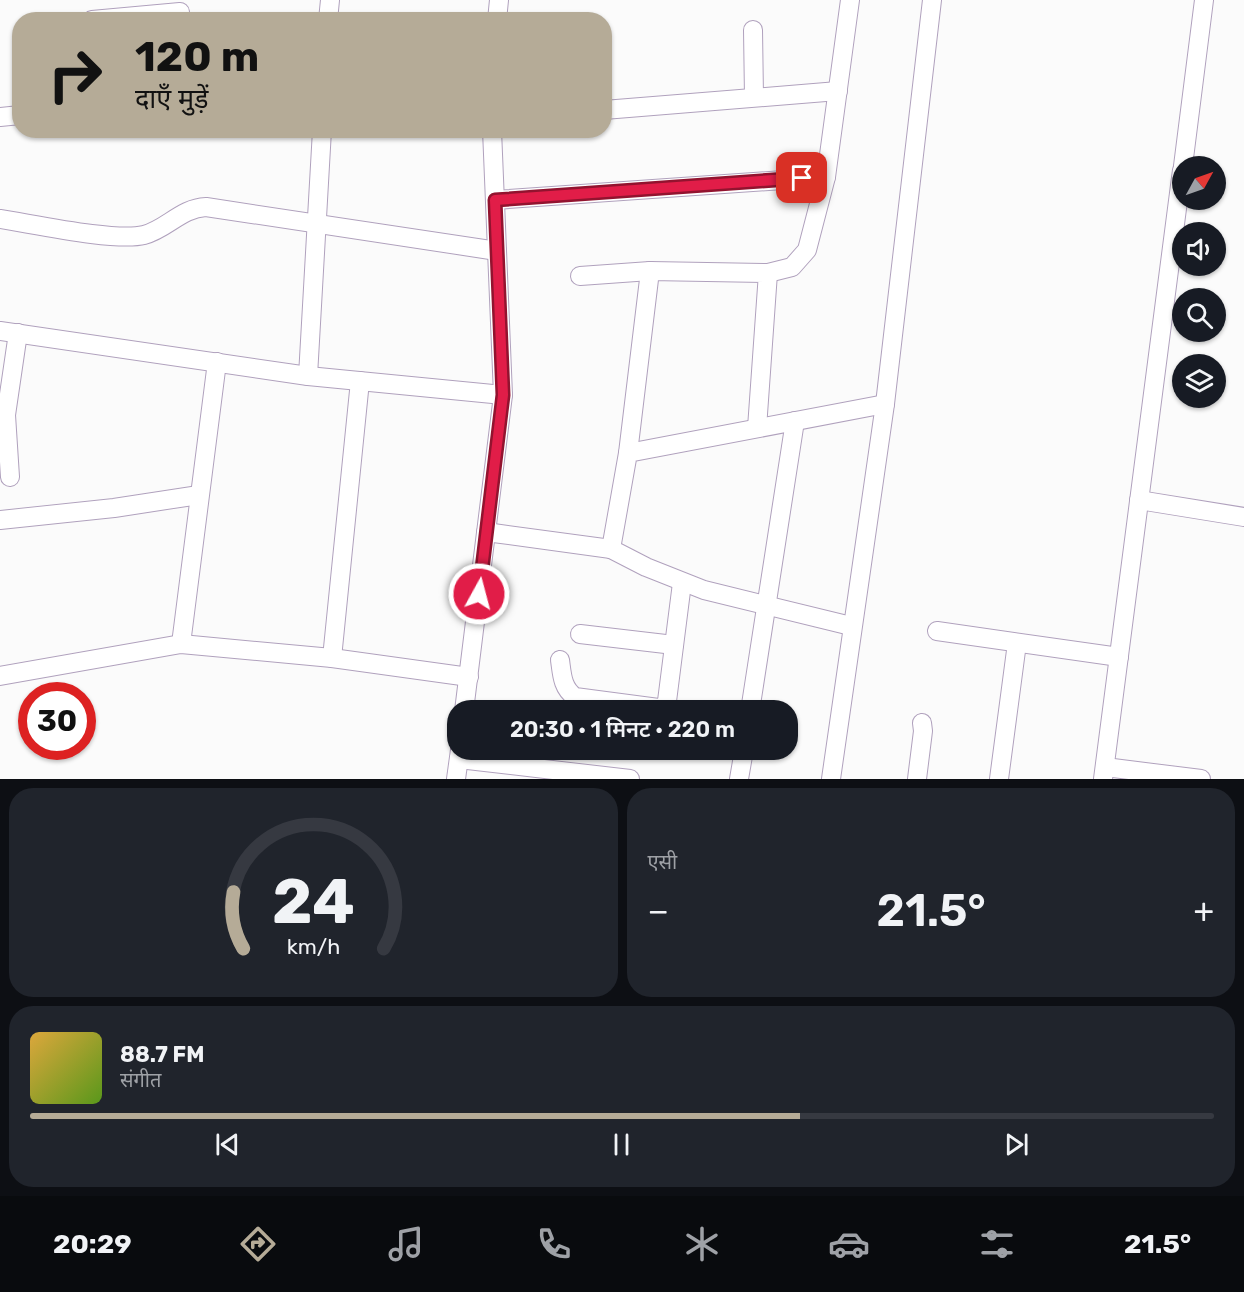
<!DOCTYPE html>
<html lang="hi">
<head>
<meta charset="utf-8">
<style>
	:root { --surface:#171b24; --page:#20242c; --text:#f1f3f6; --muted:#9ea1a6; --line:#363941; --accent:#b5ab97 }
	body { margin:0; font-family:Rubik,"Noto Sans Devanagari",sans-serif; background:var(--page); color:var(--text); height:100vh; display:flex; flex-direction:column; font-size:22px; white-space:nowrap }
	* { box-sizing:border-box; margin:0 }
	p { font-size:20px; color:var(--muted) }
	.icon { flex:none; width:33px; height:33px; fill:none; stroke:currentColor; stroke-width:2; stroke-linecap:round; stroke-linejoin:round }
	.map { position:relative; height:779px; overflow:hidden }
	.side { display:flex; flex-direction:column; gap:9px; padding:9px; background:#0d0f14; flex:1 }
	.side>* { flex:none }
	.guide { position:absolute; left:12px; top:12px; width:600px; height:126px; border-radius:24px; box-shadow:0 2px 4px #0004; background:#b5ab97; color:#111; overflow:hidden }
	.needle { width:39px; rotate:50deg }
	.buttons { position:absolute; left:1172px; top:156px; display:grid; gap:12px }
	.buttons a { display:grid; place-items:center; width:54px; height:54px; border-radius:50%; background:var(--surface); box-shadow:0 2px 4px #0004; font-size:30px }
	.speed { position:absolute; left:18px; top:682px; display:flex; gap:12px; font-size:30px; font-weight:700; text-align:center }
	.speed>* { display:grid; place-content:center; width:78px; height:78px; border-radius:50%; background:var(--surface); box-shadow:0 2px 4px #0004; line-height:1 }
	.speed .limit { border:9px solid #d22; background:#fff; color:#111 }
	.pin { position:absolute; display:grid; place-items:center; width:51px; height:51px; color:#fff; margin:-26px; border-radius:12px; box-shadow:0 3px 9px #0006 }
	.me { position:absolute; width:66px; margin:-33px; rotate:7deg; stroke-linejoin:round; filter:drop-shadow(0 0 4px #0008) }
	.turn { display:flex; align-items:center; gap:21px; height:126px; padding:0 24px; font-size:27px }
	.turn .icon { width:78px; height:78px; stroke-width:2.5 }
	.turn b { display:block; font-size:42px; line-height:51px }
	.big { font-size:45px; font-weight:600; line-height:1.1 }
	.side .tile { flex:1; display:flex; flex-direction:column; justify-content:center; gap:9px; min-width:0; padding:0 21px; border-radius:24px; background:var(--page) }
	.side .dial { align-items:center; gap:0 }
	.dial svg { height:156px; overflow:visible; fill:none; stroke:var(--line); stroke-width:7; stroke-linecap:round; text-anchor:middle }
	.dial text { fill:var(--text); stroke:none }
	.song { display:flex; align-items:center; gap:18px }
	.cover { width:72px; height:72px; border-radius:9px; background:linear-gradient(135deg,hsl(40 70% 55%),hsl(90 70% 35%)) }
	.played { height:6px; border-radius:3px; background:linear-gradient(90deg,var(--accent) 65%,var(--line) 65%) }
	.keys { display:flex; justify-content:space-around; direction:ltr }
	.heat { display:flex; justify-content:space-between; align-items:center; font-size:33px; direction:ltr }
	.side .tiles { flex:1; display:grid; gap:9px; grid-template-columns:1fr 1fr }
	.tile:last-child { grid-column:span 2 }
	.trip { position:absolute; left:447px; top:700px; width:351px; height:60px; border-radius:24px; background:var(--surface); box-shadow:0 2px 4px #0004; font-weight:600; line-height:60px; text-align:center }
	.tabs { display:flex; height:96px; justify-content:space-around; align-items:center; background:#090b0e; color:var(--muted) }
	.tabs .icon { width:42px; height:42px }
	.tabs .active { color:var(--accent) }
	.tabs b { font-size:27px; color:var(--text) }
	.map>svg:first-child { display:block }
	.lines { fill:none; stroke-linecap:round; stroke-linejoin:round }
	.minor-casing { stroke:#b0a1bd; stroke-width:20 }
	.minor { stroke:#fff; stroke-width:18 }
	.route-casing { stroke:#92132f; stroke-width:15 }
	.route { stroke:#e11d48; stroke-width:10 }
</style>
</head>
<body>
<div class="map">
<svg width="1244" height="779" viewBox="0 0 1244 779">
	<rect width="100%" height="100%" fill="#fbfbfb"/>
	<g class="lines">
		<defs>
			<g id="minor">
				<polyline points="92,20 180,12"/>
				<polyline points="328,20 330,0"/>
				<polyline points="497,20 499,0"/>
				<polyline points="753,30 754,97"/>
				<polyline points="604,110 838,91"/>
				<polyline points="0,117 20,115"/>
				<polyline points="1183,166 1204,0"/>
				<polyline points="495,200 826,177 850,0"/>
				<path d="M0,219C33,224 115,242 144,235C167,229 181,208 206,207L497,251"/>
				<polyline points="768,273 792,267 807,250 826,177"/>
				<polyline points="580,276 650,271"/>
				<polyline points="0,331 308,376 503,395"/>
				<polyline points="308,376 322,130"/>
				<polyline points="628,453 650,271 768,273 757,428"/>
				<polyline points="10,477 6,415 18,333"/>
				<polyline points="1139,500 1244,517"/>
				<polyline points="0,520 114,508 199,495"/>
				<polyline points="486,532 611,549"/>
				<polyline points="851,626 704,590 646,567 611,549 628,453 885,404"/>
				<polyline points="937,631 1119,657"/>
				<polyline points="580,634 674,645"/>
				<polyline points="181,644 217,362"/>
				<polyline points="332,658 360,381"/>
				<path d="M560,660C562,674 562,688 575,697L666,709L682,583"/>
				<polyline points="0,676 181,644 332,658 469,677"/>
				<polyline points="464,711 503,395 492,130"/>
				<polyline points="750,711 795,421"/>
				<polyline points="459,759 630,779"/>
				<polyline points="1105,767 1201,779"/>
				<polyline points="456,779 460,750"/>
				<polyline points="739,779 744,750"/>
				<polyline points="831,779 885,404 932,0"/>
				<polyline points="917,779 923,731 922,723"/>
				<polyline points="999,779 1017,643"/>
				<polyline points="1103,779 1182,170"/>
			</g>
		</defs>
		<use href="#minor" class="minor-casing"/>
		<use href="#minor" class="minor"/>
	</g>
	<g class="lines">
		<defs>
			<polyline id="route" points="479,594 503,395 495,200 802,178"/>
		</defs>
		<use href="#route" class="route-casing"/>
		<use href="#route" class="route"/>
	</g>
</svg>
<div class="buttons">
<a><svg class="needle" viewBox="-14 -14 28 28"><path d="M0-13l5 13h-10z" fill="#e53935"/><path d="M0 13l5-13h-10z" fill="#9ea1a6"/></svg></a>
<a><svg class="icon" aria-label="sound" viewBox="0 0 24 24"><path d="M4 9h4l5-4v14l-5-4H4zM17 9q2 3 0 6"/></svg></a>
<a><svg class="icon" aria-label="search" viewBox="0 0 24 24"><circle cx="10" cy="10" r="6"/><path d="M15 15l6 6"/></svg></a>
<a><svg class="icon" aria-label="layers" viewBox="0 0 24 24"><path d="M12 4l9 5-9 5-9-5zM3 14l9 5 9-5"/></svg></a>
</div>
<div class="speed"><div class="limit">30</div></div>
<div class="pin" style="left:802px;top:178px;background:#d93025"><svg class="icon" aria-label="arrive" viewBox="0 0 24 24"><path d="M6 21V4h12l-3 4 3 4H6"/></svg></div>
<svg class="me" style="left:479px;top:594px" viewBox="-20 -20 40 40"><circle r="17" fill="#e11d48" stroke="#fff" stroke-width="3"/><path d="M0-11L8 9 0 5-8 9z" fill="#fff"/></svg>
<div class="trip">20:30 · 1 मिनट · 220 m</div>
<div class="guide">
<div class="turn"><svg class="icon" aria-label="right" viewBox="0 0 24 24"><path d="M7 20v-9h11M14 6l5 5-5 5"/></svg><div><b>120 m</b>दाएँ मुड़ें</div></div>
</div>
</div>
<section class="side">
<div class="tiles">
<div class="tile dial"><svg viewBox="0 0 100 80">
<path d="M14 69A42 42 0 1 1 86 69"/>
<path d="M14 69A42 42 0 0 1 9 40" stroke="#b5ab97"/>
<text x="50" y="56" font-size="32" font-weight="700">24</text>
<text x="50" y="72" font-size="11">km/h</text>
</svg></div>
<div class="tile"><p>एसी</p>
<div class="heat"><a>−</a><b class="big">21.5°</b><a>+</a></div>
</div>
<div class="tile">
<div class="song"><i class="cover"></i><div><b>88.7 FM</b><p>संगीत</p></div></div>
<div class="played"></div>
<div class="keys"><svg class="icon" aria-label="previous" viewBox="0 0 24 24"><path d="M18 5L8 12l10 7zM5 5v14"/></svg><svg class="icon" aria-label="pause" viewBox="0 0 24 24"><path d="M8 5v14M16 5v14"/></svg><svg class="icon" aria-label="next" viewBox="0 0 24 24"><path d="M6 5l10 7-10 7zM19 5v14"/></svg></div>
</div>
</div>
</section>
<nav class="tabs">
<b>20:29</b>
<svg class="icon active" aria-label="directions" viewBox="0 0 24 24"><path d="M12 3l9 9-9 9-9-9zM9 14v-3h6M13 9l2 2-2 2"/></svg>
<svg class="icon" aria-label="music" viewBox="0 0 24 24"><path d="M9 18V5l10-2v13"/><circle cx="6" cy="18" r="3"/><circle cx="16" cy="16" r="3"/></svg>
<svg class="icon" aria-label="phone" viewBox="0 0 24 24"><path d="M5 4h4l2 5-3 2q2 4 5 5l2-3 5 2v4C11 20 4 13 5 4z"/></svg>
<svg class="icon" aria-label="climate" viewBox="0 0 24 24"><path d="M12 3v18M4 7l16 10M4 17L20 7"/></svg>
<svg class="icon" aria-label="car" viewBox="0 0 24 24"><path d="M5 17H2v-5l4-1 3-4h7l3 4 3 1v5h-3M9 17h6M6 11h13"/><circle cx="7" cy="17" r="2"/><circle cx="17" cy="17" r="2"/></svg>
<svg class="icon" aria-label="filters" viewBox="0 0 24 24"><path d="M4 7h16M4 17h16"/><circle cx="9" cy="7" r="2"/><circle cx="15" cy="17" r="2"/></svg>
<b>21.5°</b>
</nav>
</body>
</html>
